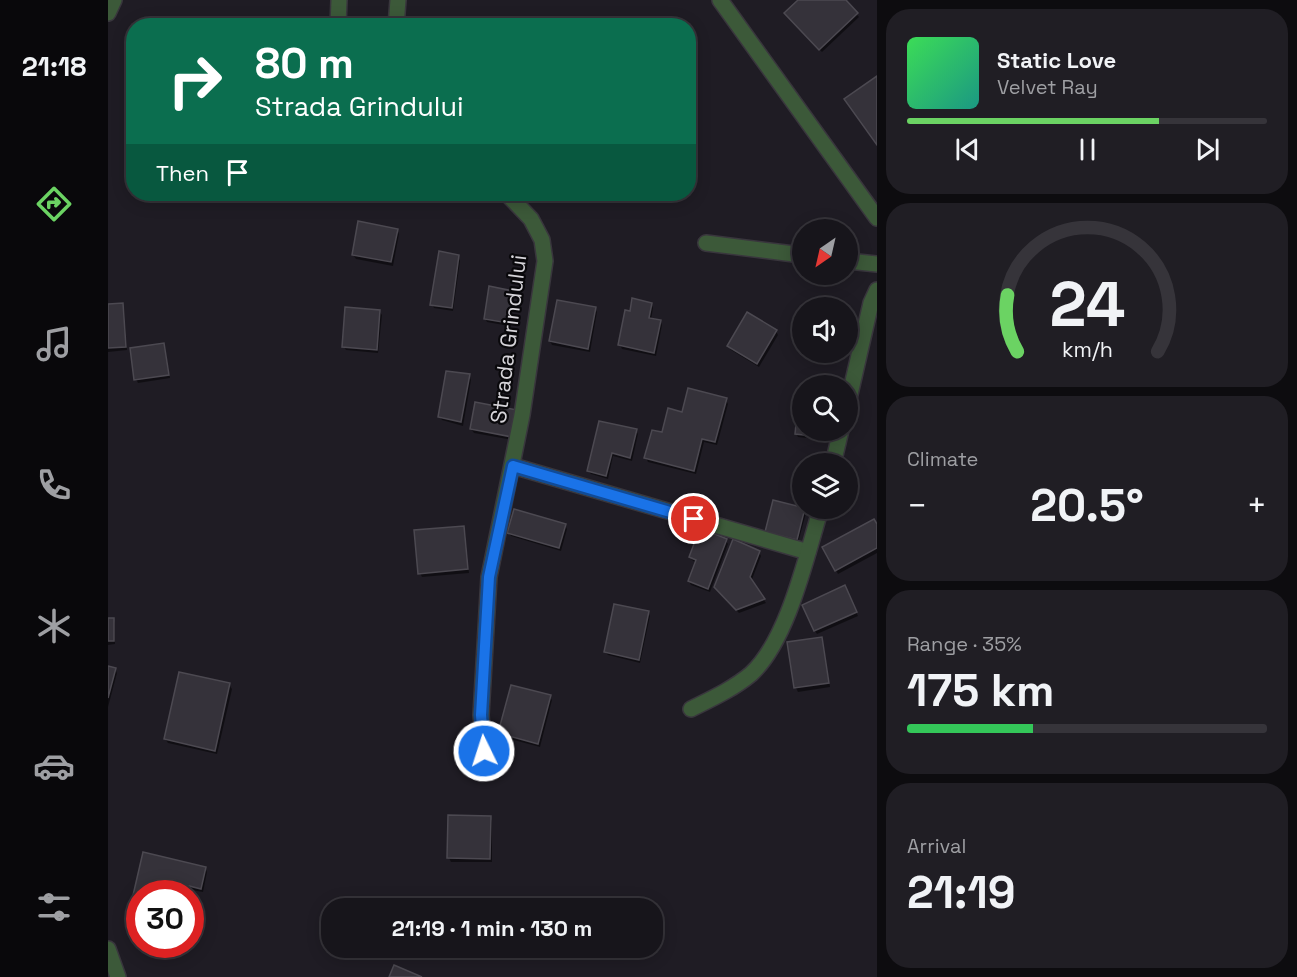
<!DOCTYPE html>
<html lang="en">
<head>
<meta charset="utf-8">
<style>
	:root { --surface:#17151b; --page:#201e24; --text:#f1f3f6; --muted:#9e9fa3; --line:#36343a; --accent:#6bd363 }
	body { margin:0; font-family:"Space Grotesk",sans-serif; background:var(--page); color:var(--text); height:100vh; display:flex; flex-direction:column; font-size:22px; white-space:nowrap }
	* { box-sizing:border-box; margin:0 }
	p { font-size:20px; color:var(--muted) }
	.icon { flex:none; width:33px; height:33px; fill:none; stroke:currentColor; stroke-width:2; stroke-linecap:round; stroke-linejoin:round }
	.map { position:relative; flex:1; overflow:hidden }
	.panel { display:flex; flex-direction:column; gap:9px; padding:9px; background:#0d0c0f; width:420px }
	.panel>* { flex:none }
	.guide { position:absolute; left:18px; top:18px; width:570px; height:183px; border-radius:24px; box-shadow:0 3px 15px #0003,0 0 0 2px var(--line); background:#0b6e4f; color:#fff; overflow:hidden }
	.needle { width:39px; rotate:214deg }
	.buttons { position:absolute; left:684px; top:219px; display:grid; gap:12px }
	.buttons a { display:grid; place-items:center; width:66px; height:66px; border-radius:50%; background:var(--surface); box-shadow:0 3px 15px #0003,0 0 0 2px var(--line); font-size:30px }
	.speed { position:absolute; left:18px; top:880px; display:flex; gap:12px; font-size:30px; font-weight:700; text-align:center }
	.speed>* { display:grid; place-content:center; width:78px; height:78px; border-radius:50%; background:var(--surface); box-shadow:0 3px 15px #0003,0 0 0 2px var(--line); line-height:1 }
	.speed .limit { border:9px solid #d22; background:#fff; color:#111 }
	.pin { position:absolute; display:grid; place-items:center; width:51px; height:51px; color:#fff; margin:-26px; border:3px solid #fff; border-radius:50%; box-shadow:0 2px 6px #0007 }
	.me { position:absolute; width:66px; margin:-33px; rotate:356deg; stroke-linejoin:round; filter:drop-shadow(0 0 4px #0008) }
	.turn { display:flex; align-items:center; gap:21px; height:126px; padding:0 30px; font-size:27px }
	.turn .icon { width:78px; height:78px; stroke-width:2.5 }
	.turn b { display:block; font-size:42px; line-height:51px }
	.then { display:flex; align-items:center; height:57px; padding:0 30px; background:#0003; gap:12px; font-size:22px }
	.big { font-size:45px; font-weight:600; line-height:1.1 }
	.panel .tile { flex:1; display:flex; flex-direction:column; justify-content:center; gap:9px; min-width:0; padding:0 21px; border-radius:24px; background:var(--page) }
	.panel .dial { align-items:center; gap:0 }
	.dial svg { height:156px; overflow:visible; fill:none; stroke:var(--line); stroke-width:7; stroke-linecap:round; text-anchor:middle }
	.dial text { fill:var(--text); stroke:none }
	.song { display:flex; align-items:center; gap:18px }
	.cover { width:72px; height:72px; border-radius:9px; background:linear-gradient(135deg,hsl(130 70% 55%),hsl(170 70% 35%)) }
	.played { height:6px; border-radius:3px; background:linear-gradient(90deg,var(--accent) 70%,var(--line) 70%) }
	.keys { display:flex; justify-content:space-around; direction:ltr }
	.heat { display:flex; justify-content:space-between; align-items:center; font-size:33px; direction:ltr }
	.charge { height:9px; border-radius:4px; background:linear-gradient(90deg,#34c759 35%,var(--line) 0) }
	.trip { position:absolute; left:213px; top:898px; width:342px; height:60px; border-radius:24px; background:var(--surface); box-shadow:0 3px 15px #0003,0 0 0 2px var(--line); font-weight:600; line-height:60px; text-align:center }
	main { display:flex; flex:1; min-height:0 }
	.menu { display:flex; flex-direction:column; width:108px; justify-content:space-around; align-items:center; background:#09080b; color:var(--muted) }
	.menu .icon { width:42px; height:42px }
	.menu .selected { color:var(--accent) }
	.menu b { font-size:27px; color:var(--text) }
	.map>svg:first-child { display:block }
	.shadow { fill:#0007 }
	.building { fill:#35323a; stroke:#4c4951; stroke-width:1.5 }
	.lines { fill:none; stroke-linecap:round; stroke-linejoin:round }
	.minor-casing { stroke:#39363d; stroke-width:18 }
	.minor { stroke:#3c5939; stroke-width:15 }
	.route-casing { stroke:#114b97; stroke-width:15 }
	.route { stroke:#1a73e8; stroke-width:10 }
	.labels { text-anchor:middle; stroke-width:4.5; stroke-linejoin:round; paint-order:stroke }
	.street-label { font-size:22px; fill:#d6d4d9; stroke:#09080b }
</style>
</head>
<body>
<main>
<nav class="menu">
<b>21:18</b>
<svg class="icon selected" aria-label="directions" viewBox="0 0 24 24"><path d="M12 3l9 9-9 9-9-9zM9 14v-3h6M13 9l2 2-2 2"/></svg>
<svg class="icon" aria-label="music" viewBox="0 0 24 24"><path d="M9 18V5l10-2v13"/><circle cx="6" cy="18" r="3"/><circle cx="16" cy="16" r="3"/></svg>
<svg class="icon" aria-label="phone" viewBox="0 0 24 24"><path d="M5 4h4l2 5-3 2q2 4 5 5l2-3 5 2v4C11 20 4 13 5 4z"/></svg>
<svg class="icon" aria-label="climate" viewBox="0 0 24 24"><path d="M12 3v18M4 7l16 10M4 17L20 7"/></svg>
<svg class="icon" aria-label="car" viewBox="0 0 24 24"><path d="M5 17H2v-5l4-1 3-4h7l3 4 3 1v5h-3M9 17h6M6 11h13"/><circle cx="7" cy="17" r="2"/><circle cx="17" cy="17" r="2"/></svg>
<svg class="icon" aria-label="filters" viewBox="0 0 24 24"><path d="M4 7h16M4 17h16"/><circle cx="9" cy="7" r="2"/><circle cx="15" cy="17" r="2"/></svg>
</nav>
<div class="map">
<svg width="769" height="977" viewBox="0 0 769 977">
	<rect width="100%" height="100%" fill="#1f1c24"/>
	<g class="shadow">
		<polygon points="692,0 736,0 751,17 714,52 680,17"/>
		<polygon points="289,230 291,234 285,266 248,259 245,255"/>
		<polygon points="350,257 352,261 345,311 326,308 324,304"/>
		<polygon points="404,292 406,296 401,326 379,322 377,318"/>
		<polygon points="14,304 16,308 19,350 0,352 0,305"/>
		<polygon points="543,304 545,308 543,320 552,321 554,325 548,356 514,349 512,345 523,312"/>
		<polygon points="487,309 489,312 482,352 444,345 442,341"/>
		<polygon points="271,311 274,315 270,353 238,350 236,347"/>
		<polygon points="668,331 670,335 651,367 623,350 621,346"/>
		<polygon points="55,345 57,348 62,378 30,383 28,379"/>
		<polygon points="361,376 363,380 355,426 334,420 331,416"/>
		<polygon points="693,396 694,396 694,430 726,430 725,441 690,437 688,433"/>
		<polygon points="618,400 620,404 609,445 596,442 588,474 540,462 538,458 555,434 575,413"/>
		<polygon points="408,411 405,440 366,433 363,429"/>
		<polygon points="528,431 530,434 524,461 505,456 500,479 483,474 480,471"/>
		<polygon points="696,509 698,513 690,543 661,536"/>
		<polygon points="457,525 459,529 453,551 403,536 400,532"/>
		<polygon points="355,527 357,531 361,573 314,577 312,573"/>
		<polygon points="769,527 769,553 730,574 716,548"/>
		<polygon points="618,541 620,544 602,592 583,585 581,581 588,562 585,561 582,557"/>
		<polygon points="651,552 653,556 643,582 658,603 631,613 610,591"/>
		<polygon points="738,591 750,616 709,634 707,631"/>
		<polygon points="540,613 542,616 532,663 500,655 497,652"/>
		<polygon points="0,619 5,619 7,623 7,644 0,645"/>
		<polygon points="713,638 715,642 722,687 690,692 688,688 681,643"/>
		<polygon points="0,667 7,669 9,673 0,707"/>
		<polygon points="121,685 124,689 109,754 60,743 57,739"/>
		<polygon points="442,697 444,700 432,747 394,737 392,733"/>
		<polygon points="382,817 384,821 384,862 343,862 341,858"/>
		<polygon points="36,854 97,868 99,872 95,892 83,890 82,894 32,894 32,909 26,907 24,904"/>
	</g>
	<g class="building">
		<polygon points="690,0 738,0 750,13 711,50 676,13"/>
		<polygon points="769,76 769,145 736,99"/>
		<polygon points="250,221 290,229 283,262 244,255"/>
		<polygon points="331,251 351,255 344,308 322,305"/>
		<polygon points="381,286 405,291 400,323 376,319"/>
		<polygon points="524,298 544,303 541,318 553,320 546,353 510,345 517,310 522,311"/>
		<polygon points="449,300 488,307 480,349 441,341"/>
		<polygon points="15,303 18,347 0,348 0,304"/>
		<polygon points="237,307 272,310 269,350 234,347"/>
		<polygon points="639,312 669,330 649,364 619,346"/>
		<polygon points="56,343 61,375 26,380 22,348"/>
		<polygon points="338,371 362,374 353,422 330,417"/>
		<polygon points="580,388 619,398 607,442 594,439 586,471 536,458 544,430 554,432 560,408 574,412"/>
		<polygon points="691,394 694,395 694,430 725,430 724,438 687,434"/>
		<polygon points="367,402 409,410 404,437 362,429"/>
		<polygon points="491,421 529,429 522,458 504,453 498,476 479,471"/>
		<polygon points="665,500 697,508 689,540 657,532"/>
		<polygon points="406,509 458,524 451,548 399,533"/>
		<polygon points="766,519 769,524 769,548 727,571 714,547"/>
		<polygon points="356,526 360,569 310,574 306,530"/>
		<polygon points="592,528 619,539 600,589 580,581 588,560 581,557"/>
		<polygon points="625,539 652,551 642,577 657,599 628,610 606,587"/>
		<polygon points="737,585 749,612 706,631 694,605"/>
		<polygon points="506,604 541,611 531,660 496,652"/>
		<rect x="0" y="618" width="6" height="23"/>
		<polygon points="714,637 721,683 686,688 679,642"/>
		<polygon points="0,666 8,668 0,698"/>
		<polygon points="71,672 122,683 107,751 56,739"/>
		<polygon points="403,685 443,695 430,744 390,733"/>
		<polygon points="340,815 383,816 382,859 339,858"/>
		<polygon points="35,852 98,867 93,889 81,886 79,894 32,894 32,906 23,904"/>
		<polygon points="286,965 314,977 281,977"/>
	</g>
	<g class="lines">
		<defs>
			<g id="minor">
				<polyline points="612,0 769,218"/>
				<polyline points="0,13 6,0"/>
				<polyline points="230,26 231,0"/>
				<polyline points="288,26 290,0"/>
				<polyline points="598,243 694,255"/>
				<polyline points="740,261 769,264"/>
				<polyline points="740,403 763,303 769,290"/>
				<polyline points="725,464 733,430"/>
				<polyline points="405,466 700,552"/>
				<path d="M583,709C603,699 625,689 643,674C680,640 698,557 713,508"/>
				<polyline points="376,751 373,715 381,577 414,415 437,261 434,240 423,219 399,194"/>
				<polyline points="0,949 10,977"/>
			</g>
		</defs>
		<use href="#minor" class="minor-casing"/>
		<use href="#minor" class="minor"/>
	</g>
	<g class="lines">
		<defs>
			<polyline id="route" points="376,751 373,715 381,577 405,466 586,519"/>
		</defs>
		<use href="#route" class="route-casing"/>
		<use href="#route" class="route"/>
	</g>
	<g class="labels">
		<g class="street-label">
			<text transform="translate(400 339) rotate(-83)" y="8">Strada Grindului</text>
		</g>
	</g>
</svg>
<div class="buttons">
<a><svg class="needle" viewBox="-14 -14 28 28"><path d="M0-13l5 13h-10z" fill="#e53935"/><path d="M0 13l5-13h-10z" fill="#9e9fa3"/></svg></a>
<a><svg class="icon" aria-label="sound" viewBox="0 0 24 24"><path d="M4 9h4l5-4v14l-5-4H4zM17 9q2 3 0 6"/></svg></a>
<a><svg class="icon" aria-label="search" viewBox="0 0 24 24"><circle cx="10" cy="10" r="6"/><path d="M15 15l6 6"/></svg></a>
<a><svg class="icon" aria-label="layers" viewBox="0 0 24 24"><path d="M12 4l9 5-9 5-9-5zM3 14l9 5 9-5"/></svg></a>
</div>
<div class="speed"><div class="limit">30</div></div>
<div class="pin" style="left:586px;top:519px;background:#d93025"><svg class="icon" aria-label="arrive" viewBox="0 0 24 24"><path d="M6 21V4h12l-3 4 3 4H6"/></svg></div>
<svg class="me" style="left:376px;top:751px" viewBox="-20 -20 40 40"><circle r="17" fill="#1a73e8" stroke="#fff" stroke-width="3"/><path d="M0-11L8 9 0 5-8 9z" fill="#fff"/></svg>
<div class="trip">21:19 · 1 min · 130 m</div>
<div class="guide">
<div class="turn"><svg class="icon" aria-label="right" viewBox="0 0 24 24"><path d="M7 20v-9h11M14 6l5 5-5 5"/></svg><div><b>80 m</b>Strada Grindului</div></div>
<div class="then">Then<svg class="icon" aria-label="arrive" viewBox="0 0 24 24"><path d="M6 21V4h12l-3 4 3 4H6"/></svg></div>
</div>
</div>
<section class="panel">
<div class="tile">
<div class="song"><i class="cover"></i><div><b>Static Love</b><p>Velvet Ray</p></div></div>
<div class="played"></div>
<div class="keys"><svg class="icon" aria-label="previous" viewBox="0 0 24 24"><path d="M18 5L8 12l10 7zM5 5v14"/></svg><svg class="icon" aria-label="pause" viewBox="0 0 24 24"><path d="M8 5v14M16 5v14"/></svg><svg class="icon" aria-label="next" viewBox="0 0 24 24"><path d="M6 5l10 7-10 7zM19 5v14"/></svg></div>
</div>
<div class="tile dial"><svg viewBox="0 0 100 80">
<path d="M14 69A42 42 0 1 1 86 69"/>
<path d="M14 69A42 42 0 0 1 9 40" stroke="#6bd363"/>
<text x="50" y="56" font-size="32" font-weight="700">24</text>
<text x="50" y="72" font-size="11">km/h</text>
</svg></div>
<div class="tile"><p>Climate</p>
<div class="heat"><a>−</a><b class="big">20.5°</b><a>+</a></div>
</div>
<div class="tile"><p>Range · 35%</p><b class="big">175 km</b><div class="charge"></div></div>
<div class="tile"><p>Arrival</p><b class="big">21:19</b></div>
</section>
</main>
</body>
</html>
